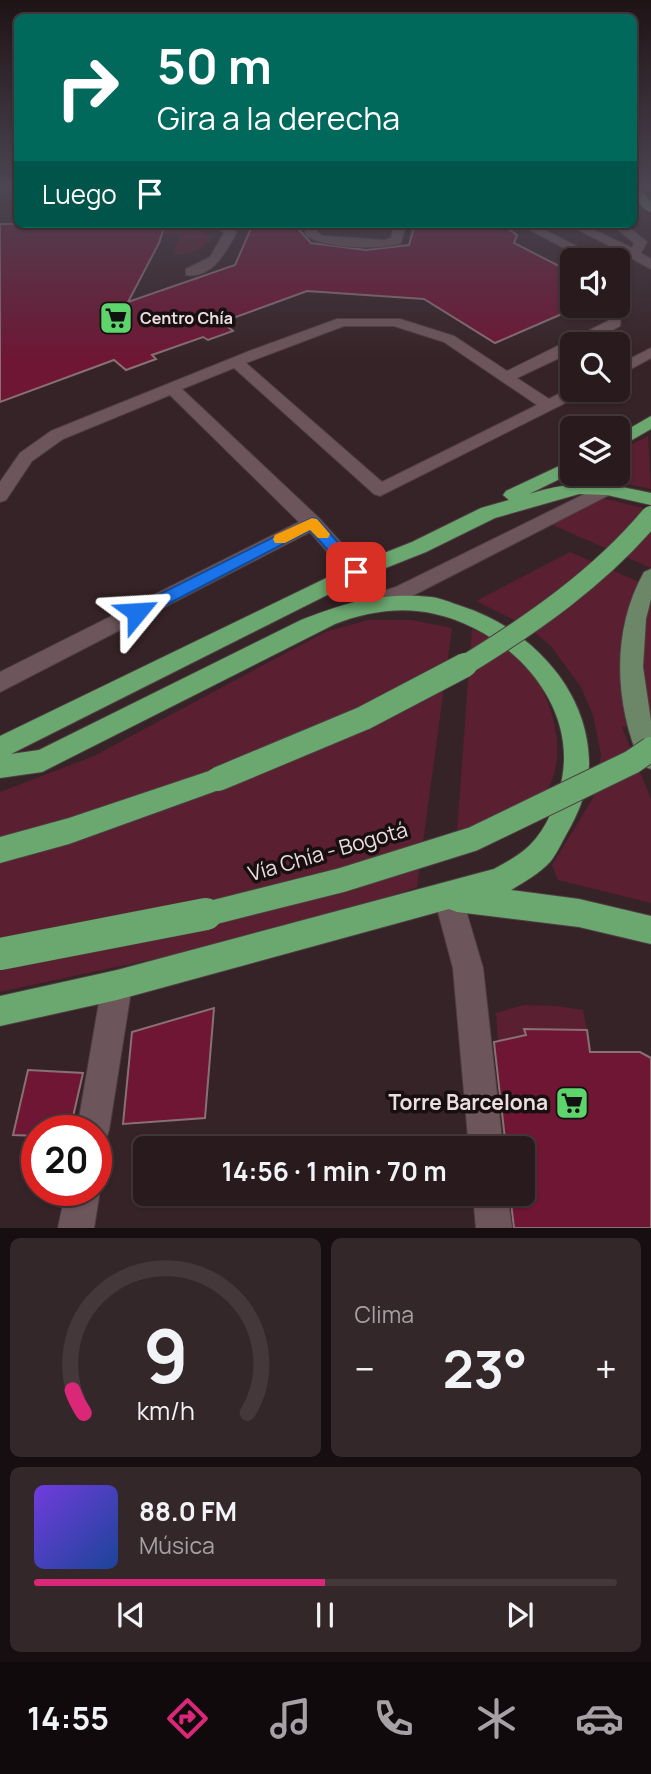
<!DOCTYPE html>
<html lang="es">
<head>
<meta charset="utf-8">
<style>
	:root { --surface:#281a1d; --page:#34272a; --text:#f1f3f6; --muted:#a5a1a4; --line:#44383b; --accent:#db2777 }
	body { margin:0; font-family:Manrope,sans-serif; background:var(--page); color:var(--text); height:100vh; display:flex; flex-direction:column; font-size:26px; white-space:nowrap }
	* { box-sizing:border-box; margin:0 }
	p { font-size:23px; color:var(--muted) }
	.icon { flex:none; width:38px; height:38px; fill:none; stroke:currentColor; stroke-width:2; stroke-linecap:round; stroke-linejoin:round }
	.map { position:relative; height:1228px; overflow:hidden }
	.panel { display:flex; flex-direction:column; gap:10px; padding:10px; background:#160e10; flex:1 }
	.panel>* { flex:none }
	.hud { position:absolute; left:14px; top:14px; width:623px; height:214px; border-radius:10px; box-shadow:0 2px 5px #0004,0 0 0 2px var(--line); background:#00695c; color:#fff; overflow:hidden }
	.buttons { position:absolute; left:560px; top:248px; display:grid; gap:14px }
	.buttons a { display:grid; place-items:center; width:70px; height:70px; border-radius:10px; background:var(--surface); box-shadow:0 2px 5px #0004,0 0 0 2px var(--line); font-size:35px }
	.speed { position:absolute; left:21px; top:1115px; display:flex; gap:14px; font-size:35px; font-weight:700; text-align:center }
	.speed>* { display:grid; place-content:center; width:91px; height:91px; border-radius:50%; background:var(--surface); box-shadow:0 2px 5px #0004,0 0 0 2px var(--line); line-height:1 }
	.speed .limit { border:10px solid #d22; background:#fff; color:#111 }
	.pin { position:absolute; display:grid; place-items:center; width:60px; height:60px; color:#fff; margin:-30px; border-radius:14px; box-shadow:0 4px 10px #0006 }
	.me { position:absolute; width:77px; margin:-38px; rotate:63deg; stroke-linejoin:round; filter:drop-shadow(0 0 5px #0008) }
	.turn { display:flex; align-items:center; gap:24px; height:147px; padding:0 28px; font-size:32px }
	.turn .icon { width:91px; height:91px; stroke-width:2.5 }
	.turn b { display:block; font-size:49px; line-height:60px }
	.then { display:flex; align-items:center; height:66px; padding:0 28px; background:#0003; gap:14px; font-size:26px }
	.big { font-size:52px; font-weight:700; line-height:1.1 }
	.panel .widget { flex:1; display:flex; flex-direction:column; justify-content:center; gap:10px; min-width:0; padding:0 24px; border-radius:10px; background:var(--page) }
	.panel .dial { align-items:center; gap:0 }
	.dial svg { height:182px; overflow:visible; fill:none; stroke:var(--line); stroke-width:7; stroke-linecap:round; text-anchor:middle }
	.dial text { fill:var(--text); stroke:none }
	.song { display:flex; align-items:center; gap:21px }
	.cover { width:84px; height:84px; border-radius:10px; background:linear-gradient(135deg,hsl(260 70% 55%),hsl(220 70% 35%)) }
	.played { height:7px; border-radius:4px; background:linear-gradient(90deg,var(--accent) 50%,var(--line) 50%) }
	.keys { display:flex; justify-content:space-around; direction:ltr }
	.heat { display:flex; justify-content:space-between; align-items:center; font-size:38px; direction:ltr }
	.panel .tiles { flex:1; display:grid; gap:10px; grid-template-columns:1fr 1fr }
	.widget:last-child { grid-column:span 2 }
	.trip { position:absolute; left:133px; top:1136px; width:402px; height:70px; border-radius:10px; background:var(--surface); box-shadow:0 2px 5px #0004,0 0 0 2px var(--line); font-weight:700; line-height:70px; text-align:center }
	.tabs { display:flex; height:112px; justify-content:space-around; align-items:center; background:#100a0c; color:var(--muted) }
	.tabs .icon { width:49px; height:49px }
	.tabs .current { color:var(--accent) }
	.tabs b { font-size:32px; color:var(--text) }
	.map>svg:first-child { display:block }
	.green { fill:#5a1f30 }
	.building { fill:#6e1634; stroke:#887075; stroke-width:2 }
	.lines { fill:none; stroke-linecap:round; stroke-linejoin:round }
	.minor-casing { stroke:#4f3e42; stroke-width:2 }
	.major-casing { stroke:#4f3e42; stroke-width:2 }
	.highway-casing { stroke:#4f3e42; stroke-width:2 }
	.minor { fill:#6d565b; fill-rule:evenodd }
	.major { fill:#6c8767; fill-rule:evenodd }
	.highway { fill:#6ba86f; fill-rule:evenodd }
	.highway-bridge-far2-casing { stroke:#4f3e42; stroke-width:22; stroke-linecap:butt }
	.highway-bridge-far1-casing { stroke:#4f3e42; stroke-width:26; stroke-linecap:butt }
	.highway-bridge-casing { stroke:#4f3e42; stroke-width:33; stroke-linecap:butt }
	.highway-bridge-far2 { stroke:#6ba86f; stroke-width:20 }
	.highway-bridge-far1 { stroke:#6ba86f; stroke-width:24 }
	.highway-bridge { stroke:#6ba86f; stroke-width:32 }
	.route { fill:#1a73e8; stroke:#114b97; stroke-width:2 }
	.slow { fill:#f59e0b }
	.labels { text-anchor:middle; stroke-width:7; stroke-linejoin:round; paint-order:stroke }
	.far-poi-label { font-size:16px; font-weight:bold; fill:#ecdee0; stroke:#180f11; text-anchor:start }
	.near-street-label { font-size:21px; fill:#ecdee0; stroke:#180f11 }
	.near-poi-label { font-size:21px; font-weight:bold; fill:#ecdee0; stroke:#180f11; text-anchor:end }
</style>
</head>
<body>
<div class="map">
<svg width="651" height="1228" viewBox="0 0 651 1228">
	<rect width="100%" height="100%" fill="#362327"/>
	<g class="green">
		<path d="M116,224H196L211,239C199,250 190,257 173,253L180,235L155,234Z"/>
		<polygon points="648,436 651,489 599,478 568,477 573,474 618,474 618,451"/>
		<polygon points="606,499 651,510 651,568 548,523 594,500"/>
		<polygon points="570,552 651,587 651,726 622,727 651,799 651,903 558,880 552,865 593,798 601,755 593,715 581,687 550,645 525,625 476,601"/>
		<path d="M368,620H412L452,628L417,887C282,936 140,961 0,992V792L94,756L325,632Z"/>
		<path d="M472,629C494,640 518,651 532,672C554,703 569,759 545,793C522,825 489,841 455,858Z"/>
		<polygon points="524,1005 557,1006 583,1010 587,1030 525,1029 526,1035 498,1041 496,1013"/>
	</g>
	<g class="building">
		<polygon points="0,224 165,224 159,243 128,302 235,265 253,224 294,224 311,243 366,250 409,245 415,224 502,224 517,235 514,243 567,270 571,310 495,343 424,299 307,291 222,322 233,331 208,340 203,337 152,355 156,359 126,370 114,360 0,402"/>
		<polygon points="214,1008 205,1118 123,1124 132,1032"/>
		<polygon points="524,1029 587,1030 590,1052 640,1052 651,1058 651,1228 514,1228 510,1194 523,1194 523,1148 506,1148 494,1042 526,1035"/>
		<polygon points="28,1070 83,1073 70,1130 37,1130 37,1136 13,1135"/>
	</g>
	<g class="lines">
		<defs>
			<g id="minor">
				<path d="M213,224H227L237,232C226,251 213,279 186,275V269L210,257L224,233Z"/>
				<path d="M306,224H318L317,232L323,236L385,240L391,238L394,224H406L401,243C382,250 320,249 305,234Z"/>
				<polygon points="518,224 533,224 606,261 589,261"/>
				<polygon points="566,224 582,224 632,248 634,243 611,224 625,224 647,242 641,253 651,259 651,269 631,258 620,259 618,256 622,252"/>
				<path d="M618,303L622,306L620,326L586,345H572V352L517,378L549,399L572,387V390H587L585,393L380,496L374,494L234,368L182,389L319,518L363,567L366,572L363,577L356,579L349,577L310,532L0,692V672L299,522L170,395L63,439L32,461L6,500L0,502V482L20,453L51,431L252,350L337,319H400L454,336L507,371L608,321V306H618ZM344,326H394L444,342L537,405L382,482L246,363Z"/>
				<polygon points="651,348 651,358 618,376 618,365"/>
				<polygon points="607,483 613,485 616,489 613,493 410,597 363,613 356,611 353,605 356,599 396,587"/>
				<polygon points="448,883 458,887 462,897 483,968 503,1148 469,1148 453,968 434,897 438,887"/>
				<polygon points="117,970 127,975 132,985 109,1130 105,1142 96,1145 96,1130 77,1130 102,985 107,975"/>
				<polygon points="96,1181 100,1190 94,1228 58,1228 66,1190 96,1190"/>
				<polygon points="473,1194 507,1194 512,1228 476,1228"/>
			</g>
			<path id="major" d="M651,569V599L646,619L643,667L651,721V769L642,766C614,705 611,631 644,572Z"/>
			<g id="highway">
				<path d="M634,188H640L651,202V212C642,210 634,197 634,188Z"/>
				<polygon points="651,416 651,429 618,448 618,435"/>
				<path d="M572,460V473L529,494C579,479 601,482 651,493V505L607,495L579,494L495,518L426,552L363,577L11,754L39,750L301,620C347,602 381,592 431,597C441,598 451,603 461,606C527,627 587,686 589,760C590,786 579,813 566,835C561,844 556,855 550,862C539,874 524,882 511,890L579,899L651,916V944L579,927L457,912L449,909L117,1000L0,1026V996L117,970L494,869C507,862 520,855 530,845C547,828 557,802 562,779C577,700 507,630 435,614C401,606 366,612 335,624L42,772L0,778V736L349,567L412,542L481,508L509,500L503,495L506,491Z"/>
				<polygon points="218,768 227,771 230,779 227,787 69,844 0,863 0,837 69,818"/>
			</g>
		</defs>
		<use href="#minor" class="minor-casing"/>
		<use href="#major" class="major-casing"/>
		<use href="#highway" class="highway-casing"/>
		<use href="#minor" class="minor"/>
		<use href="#major" class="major"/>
		<use href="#highway" class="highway"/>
		<defs>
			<path id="highway-bridge-far2" d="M462,667C531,625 599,578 651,516"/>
			<g id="highway-bridge-far1">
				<polyline points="218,779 364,718 465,665"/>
				<polyline points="199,916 342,880 473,839 632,762 651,749"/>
			</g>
			<polyline id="highway-bridge" points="0,954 206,914"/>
		</defs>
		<use href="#highway-bridge-far2" class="highway-bridge-far2-casing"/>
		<use href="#highway-bridge-far1" class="highway-bridge-far1-casing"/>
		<use href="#highway-bridge" class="highway-bridge-casing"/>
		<use href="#highway-bridge-far2" class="highway-bridge-far2"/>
		<use href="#highway-bridge-far1" class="highway-bridge-far1"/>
		<use href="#highway-bridge" class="highway-bridge"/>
	</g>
	<linearGradient id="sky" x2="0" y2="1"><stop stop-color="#1e1315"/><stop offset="0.52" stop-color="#4c4552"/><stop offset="1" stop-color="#4c4552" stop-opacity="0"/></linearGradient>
	<rect width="651" height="360" fill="url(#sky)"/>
	<polygon class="route" points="312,518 317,519 361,568 364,572 361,576 351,576 310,530 143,617 132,617 129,612 132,608"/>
	<polygon class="slow" points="312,518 317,519 330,534 328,538 318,538 310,530 285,543 275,543 273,539 275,535"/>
	<defs>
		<symbol id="supermarket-square" viewBox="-11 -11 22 22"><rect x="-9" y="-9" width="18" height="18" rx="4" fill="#5ed56c" stroke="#180f11"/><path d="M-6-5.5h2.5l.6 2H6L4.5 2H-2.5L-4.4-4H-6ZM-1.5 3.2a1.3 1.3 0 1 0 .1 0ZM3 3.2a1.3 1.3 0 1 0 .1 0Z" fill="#111"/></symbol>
	</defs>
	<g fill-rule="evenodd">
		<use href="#supermarket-square" x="97" y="299" width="38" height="38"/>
		<use href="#supermarket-square" x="553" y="1084" width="38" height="38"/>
	</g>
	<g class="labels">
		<g class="far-poi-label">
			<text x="140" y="324">Centro Chía</text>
		</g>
		<g class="near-street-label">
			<text transform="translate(328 852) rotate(-16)" y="7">Vía Chía - Bogotá</text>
		</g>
		<g class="near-poi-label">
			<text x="548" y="1110">Torre Barcelona</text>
		</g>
	</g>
</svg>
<div class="buttons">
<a><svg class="icon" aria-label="sound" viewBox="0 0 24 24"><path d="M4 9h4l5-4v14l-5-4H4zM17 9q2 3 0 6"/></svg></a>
<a><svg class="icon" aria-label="search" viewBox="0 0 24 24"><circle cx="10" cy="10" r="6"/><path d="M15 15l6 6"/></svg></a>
<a><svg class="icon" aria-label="layers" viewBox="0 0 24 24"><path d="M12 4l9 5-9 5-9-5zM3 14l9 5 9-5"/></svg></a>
</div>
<div class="speed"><div class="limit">20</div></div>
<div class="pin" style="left:356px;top:572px;background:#d93025"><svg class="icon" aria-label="arrive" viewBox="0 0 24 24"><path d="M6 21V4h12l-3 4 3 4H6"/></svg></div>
<svg class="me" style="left:137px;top:612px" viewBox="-20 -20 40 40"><path d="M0-17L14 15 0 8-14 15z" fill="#1a73e8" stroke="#fff" stroke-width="4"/></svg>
<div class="trip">14:56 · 1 min · 70 m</div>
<div class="hud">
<div class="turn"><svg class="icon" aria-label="right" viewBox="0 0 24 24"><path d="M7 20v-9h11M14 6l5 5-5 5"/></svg><div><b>50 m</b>Gira a la derecha</div></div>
<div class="then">Luego<svg class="icon" aria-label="arrive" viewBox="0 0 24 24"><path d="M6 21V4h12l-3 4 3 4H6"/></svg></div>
</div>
</div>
<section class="panel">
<div class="tiles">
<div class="widget dial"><svg viewBox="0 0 100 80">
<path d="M14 69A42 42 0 1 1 86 69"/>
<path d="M14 69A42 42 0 0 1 9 59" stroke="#db2777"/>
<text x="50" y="56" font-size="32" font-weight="700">9</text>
<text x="50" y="72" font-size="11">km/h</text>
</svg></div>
<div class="widget"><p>Clima</p>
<div class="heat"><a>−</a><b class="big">23°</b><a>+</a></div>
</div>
<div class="widget">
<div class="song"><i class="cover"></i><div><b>88.0 FM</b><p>Música</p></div></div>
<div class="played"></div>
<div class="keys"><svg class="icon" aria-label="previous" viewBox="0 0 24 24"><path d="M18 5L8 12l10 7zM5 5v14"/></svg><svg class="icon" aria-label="pause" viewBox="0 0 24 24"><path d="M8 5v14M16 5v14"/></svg><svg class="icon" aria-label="next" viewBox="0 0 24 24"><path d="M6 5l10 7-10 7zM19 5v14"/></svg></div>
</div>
</div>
</section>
<nav class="tabs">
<b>14:55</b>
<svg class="icon current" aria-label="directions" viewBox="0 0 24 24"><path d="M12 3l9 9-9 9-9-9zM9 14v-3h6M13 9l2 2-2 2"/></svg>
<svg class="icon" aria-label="music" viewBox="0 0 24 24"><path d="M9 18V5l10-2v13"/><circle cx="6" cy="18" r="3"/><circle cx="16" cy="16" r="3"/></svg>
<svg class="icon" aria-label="phone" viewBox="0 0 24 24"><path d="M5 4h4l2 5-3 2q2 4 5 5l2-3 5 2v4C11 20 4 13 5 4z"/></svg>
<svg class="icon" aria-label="climate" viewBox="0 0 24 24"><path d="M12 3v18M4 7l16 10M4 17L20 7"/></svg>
<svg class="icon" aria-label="car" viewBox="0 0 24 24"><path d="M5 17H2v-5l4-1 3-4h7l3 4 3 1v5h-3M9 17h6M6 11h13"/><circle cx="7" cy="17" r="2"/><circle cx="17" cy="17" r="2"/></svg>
</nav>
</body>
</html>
